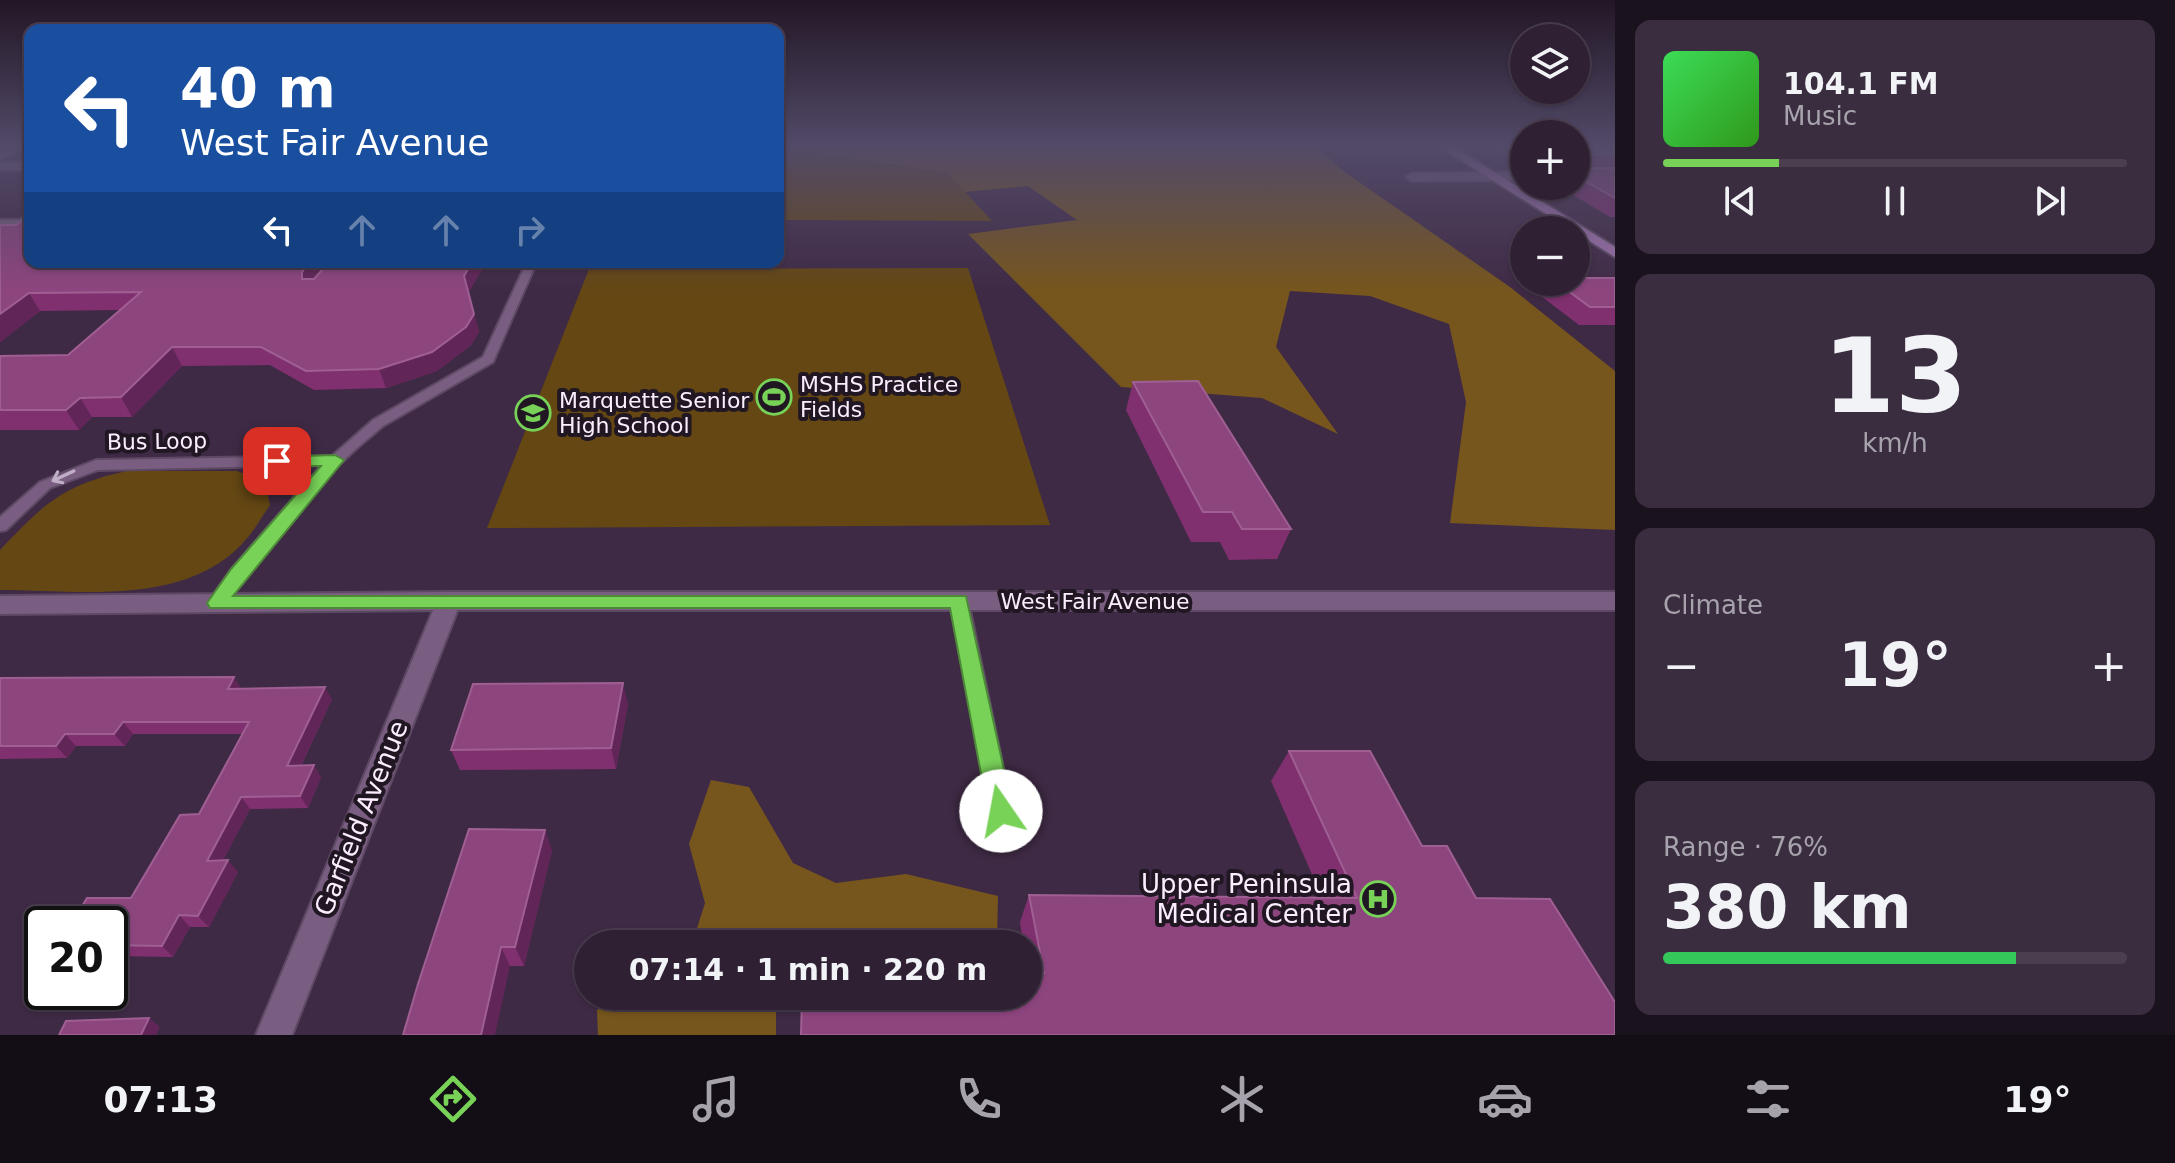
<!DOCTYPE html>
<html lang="en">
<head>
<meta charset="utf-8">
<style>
	:root { --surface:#2f2034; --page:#3b2d40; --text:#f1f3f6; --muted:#a7a3ac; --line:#4a3e4f; --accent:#78d258 }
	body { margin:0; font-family:"DejaVu Sans",sans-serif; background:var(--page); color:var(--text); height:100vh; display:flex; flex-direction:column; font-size:30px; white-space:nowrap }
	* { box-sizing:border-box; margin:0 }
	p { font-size:26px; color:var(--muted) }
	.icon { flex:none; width:44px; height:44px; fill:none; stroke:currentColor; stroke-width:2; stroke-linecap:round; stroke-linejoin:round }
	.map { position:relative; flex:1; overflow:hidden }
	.details { display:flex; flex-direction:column; gap:20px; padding:20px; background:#1a121d; width:560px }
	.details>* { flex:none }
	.hud { position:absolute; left:24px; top:24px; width:760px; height:244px; border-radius:16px; box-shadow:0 2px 6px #0004,0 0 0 2px var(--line); background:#1a4fa0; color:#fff; overflow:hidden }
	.tools { position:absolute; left:1510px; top:24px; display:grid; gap:16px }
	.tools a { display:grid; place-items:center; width:80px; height:80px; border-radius:50%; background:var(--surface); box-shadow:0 2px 6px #0004,0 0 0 2px var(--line); font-size:40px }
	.speed { position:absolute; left:24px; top:906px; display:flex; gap:16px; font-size:40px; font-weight:700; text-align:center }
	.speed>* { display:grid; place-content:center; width:104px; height:104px; border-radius:50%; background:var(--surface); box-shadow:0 2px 6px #0004,0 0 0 2px var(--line); line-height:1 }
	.speed .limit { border:4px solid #111; border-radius:12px; background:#fff; color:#111 }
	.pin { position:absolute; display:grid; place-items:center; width:68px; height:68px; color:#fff; margin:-34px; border-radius:16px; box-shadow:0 4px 12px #0006 }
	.me { position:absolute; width:88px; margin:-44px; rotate:348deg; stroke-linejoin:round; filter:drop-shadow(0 0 6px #0008) }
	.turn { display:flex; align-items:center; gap:28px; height:168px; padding:0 24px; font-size:36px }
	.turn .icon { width:104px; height:104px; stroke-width:2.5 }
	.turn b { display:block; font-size:56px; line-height:68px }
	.lanes { display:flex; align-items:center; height:76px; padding:0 24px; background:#0003; justify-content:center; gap:40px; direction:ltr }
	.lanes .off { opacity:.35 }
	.big { font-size:60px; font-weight:800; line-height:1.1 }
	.details .widget { flex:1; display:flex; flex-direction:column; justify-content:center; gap:12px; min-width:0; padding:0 28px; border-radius:16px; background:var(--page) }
	.details .dial { align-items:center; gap:0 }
	.dial b { font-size:104px; line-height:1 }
	.song { display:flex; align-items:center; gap:24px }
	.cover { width:96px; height:96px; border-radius:12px; background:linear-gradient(135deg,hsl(130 70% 55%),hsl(110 70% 35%)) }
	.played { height:8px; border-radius:4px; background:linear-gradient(90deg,var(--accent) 25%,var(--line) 25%) }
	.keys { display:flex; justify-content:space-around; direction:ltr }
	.heat { display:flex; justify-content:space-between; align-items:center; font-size:44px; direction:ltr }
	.charge { height:12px; border-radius:6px; background:linear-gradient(90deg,#34c759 76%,var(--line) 0) }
	.trip { position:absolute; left:574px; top:930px; width:468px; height:80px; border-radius:40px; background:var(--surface); box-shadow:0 2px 6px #0004,0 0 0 2px var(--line); font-weight:800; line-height:80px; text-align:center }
	.menu { display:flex; height:128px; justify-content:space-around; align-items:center; background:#130d15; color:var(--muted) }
	.menu .icon { width:56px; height:56px }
	.menu .current { color:var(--accent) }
	.menu b { font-size:36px; color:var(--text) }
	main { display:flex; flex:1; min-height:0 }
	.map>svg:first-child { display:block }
	.green { fill:#644713 }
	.forest { fill:#76561d }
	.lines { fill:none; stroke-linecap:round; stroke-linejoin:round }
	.service-casing { stroke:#5d4963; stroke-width:4 }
	.minor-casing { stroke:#5d4963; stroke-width:4 }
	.tertiary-casing { stroke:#5d4963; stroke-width:4 }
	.secondary-casing { stroke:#5d4963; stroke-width:4 }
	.service { fill:#795e81; fill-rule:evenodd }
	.minor { fill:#795e81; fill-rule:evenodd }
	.tertiary { fill:#795e81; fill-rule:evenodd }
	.secondary { fill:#9f74ac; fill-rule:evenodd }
	.wall { fill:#80306f }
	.shaded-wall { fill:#612558 }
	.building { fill:#8d457e; stroke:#9f5f92; stroke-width:2 }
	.oneway { stroke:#c0adc6 }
	.route { fill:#78d258; stroke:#4e8839; stroke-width:2 }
	.labels { text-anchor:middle; stroke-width:8; stroke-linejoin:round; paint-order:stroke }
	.poi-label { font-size:22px; fill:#fbedfe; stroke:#201723; text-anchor:start }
	.street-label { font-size:22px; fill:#fbedfe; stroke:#201723 }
	.near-street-label { font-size:26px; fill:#fbedfe; stroke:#201723 }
	.near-poi-label { font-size:26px; fill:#fbedfe; stroke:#201723; text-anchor:end }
</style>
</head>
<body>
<main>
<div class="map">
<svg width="1615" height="1035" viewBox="0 0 1615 1035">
	<rect width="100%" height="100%" fill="#3f2a45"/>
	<g class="green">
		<polygon points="778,146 784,146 782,186 789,149 948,173 992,221 778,220 781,195 778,195"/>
		<polygon points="968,268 1050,525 487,528 589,269"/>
		<path d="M127,471H237L265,482L270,505C263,515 257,526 249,536C191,608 81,590 0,590V550C44,504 62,485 127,471Z"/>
	</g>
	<g class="forest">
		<polygon points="790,146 1316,146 1342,170 1510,287 1615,371 1615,530 1450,523 1466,402 1449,324 1370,296 1290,291 1276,347 1338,434 1262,398 1121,387 968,234 1077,220 1028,186 965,192 948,173 789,149"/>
		<polygon points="711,780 749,787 793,863 836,883 906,874 998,896 997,944 692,944 705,903 689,844"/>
		<polygon points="617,996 776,996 776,1035 598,1035 597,1010"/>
	</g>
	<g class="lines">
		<defs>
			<g id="service">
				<polygon points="14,146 24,146 0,160 0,154"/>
				<polygon points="30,214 30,221 21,226 0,226 0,220 19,220"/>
				<polygon points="521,262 531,262 534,268 493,362 383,426 357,448 328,475 243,578 223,608 211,608 208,603 231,570 322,465 98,470 50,488 6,530 0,531 0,517 40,482 96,460 332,456 373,420 483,357 524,268"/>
				<polygon points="959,595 965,596 968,601 1012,811 1009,818 1001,821 993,818 990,811 950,601 953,596"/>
			</g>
			<g id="minor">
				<rect x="0" y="162" width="30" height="8"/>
				<polygon points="1524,172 1524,180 1412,181 1406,177 1412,173"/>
				<polygon points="449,592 458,595 461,601 292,1035 256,1035 437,601 440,595"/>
			</g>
			<polygon id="tertiary" points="449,592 1615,592 1615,610 449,610 0,614 0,596"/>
			<polygon id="secondary" points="1438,146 1452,146 1615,247 1615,257"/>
		</defs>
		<use href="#service" class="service-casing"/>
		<use href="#minor" class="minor-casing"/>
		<use href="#tertiary" class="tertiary-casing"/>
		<use href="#secondary" class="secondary-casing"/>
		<use href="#service" class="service"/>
		<use href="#minor" class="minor"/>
		<use href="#tertiary" class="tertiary"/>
		<use href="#secondary" class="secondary"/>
	</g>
	<g class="wall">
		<polygon points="1490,146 1524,146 1524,166"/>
		<polygon points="1576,146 1615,146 1615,217 1610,217 1558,186 1576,186"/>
		<polygon points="0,225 30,262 486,262 468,293 479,332 471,345 437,371 386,388 314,390 270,365 182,366 132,417 92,417 79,430 0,430 0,356 68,355 120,310 40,311 0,342"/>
		<polygon points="1615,278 1615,325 1579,325 1541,296 1548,282 1576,282"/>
		<polygon points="1133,382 1291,529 1277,559 1229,560 1220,542 1191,542 1126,410"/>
		<polygon points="0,678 242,689 332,699 301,766 321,777 308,808 250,809 223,860 238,872 209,927 190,927 173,957 110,956 110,924 199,814 242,734 133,734 125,746 76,746 67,758 0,759"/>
		<polygon points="628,704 616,769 460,770 451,750"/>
		<polygon points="1289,751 1422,846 1476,898 1028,996 1028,944 1023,944 1020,922 1029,895 1322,897 1271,781"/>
		<polygon points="552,850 524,966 510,966 403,1035"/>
	</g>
	<g class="shaded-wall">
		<polygon points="310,262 332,262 309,289 302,279 302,272"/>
		<polygon points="472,262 486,262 468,294 464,276"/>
		<polygon points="29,293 40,311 0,342 0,314"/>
		<polygon points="474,314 479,332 471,345 437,371 386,388 379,369"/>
		<polygon points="172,347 182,366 132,417 121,397"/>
		<polygon points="80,398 92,417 79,430 66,410"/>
		<polygon points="234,677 242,690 228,689"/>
		<polygon points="623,683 628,704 616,769 611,748"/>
		<polygon points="325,687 332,699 295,778 287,766"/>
		<polygon points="123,722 133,734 125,746 114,734"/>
		<polygon points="65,734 76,746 67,758 56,746"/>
		<polygon points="314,765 321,777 308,808 300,796"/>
		<polygon points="241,797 250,809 217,872 207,861"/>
		<polygon points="545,830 552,850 524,966 515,947"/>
		<polygon points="228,860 238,872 209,927 198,916"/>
		<polygon points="179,915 190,927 173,957 162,946"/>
		<polygon points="501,947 510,966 495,1035 481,1035"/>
		<polygon points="149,1018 160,1027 156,1035 141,1035"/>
	</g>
	<g class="building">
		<polygon points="1576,146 1615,146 1615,154 1582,155 1582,165 1585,168 1615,168 1615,198 1576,176"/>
		<polygon points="30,216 30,262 310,262 302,272 302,279 314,279 329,262 472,262 464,276 474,314 466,327 432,352 379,369 306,371 261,347 172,347 121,397 80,398 66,410 0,410 0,356 68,355 141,292 29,293 0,314 0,225 16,225"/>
		<polygon points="1576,278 1615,278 1615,307 1590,307 1556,282 1576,282"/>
		<polygon points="1198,381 1291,529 1242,529 1232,512 1203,512 1133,382"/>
		<polygon points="234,677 228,689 325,687 287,766 314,765 300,796 241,797 207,861 228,860 198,916 179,915 162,946 110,945 110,924 71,924 87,898 131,898 180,815 199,814 249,722 123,722 114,734 65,734 56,746 0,746 0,678"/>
		<polygon points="623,683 611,748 451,750 473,684"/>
		<polygon points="1289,751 1370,751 1422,846 1447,846 1476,898 1550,899 1615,1002 1615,1035 801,1035 802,996 1028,996 1028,973 1044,973 1029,895 1357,898"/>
		<polygon points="469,829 545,830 515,947 501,947 481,1035 403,1035 418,984"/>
		<polygon points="149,1018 141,1035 59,1035 66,1021"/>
	</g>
	<defs><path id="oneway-shaft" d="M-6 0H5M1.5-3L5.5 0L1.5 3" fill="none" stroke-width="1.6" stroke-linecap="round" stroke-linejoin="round" transform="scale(2)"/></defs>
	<use class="oneway" href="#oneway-shaft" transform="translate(63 476) rotate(155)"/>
	<linearGradient id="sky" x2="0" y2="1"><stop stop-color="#231726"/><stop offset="0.5" stop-color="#524a68"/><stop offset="1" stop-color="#524a68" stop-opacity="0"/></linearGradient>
	<rect width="1615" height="291" fill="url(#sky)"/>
	<polygon class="route" points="335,455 344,460 341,464 233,596 966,596 1013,811 1009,819 1001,823 992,819 988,811 950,608 210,608 207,603 231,569 321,466 277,466 269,461 271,457"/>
	<defs>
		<symbol id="stadium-ring" viewBox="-11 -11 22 22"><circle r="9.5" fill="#201723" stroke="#78d258" stroke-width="1.5"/><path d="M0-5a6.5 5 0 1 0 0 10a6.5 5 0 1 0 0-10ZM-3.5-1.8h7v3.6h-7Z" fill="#78d258"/></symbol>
		<symbol id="school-ring" viewBox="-11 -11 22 22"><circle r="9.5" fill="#201723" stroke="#78d258" stroke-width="1.5"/><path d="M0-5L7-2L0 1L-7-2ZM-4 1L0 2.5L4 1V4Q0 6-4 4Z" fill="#78d258"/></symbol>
		<symbol id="hospital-ring" viewBox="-11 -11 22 22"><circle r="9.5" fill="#201723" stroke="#78d258" stroke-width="1.5"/><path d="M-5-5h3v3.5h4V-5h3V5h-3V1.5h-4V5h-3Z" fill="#78d258"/></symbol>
	</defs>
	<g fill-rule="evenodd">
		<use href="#stadium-ring" x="754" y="377" width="40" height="40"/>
		<use href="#school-ring" x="513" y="393" width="40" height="40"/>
		<use href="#hospital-ring" x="1358" y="879" width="40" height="40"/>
	</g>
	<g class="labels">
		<g class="poi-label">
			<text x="800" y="392">MSHS Practice<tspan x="800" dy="25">Fields</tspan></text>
			<text x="559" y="408">Marquette Senior<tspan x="559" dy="25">High School</tspan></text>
		</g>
		<g class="street-label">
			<text transform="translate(157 441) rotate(-1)" y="8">Bus Loop</text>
			<text x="1095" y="609">West Fair Avenue</text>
		</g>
		<g class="near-street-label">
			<text transform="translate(361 818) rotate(-68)" y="9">Garfield Avenue</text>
		</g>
		<g class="near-poi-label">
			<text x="1352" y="893">Upper Peninsula<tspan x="1352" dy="30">Medical Center</tspan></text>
		</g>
	</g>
</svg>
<div class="tools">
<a><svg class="icon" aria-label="layers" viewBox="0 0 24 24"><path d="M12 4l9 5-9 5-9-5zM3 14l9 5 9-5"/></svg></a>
<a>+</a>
<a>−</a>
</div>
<div class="speed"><div class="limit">20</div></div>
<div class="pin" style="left:277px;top:461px;background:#d93025"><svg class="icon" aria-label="arrive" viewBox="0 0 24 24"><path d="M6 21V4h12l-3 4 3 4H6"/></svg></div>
<svg class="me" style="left:1001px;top:811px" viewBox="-20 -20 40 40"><circle r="19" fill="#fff"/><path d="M0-13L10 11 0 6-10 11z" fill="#78d258"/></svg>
<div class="trip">07:14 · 1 min · 220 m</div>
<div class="hud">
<div class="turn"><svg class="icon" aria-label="left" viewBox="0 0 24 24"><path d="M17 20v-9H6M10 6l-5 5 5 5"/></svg><div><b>40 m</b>West Fair Avenue</div></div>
<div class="lanes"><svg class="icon" aria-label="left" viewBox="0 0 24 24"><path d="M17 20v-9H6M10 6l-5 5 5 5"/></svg><svg class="icon off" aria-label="ahead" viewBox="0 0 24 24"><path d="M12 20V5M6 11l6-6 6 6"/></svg><svg class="icon off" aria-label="ahead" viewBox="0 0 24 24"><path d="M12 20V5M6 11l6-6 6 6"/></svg><svg class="icon off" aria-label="right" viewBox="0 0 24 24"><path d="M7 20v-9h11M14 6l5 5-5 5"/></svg></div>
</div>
</div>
<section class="details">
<div class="widget">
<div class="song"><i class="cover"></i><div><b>104.1 FM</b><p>Music</p></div></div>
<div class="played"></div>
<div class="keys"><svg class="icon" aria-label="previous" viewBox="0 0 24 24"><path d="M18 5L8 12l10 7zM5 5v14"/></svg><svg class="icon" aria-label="pause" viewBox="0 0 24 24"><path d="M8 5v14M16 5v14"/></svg><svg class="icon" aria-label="next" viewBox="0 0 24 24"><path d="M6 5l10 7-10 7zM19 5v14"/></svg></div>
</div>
<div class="widget dial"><b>13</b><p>km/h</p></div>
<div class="widget"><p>Climate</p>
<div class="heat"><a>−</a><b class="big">19°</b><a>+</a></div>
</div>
<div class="widget"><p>Range · 76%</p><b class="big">380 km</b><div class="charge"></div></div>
</section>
</main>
<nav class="menu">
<b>07:13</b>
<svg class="icon current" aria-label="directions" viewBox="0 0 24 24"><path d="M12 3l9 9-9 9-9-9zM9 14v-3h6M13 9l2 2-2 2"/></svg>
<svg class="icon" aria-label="music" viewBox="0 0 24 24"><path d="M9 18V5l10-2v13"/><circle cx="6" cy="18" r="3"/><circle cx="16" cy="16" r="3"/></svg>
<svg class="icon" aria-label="phone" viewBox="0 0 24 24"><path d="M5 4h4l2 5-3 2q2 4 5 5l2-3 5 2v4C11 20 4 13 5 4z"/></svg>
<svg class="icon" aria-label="climate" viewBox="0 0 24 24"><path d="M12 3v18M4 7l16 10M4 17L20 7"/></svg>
<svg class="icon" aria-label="car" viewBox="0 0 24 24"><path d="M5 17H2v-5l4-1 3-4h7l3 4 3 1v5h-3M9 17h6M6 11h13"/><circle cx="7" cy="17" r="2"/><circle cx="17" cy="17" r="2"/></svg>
<svg class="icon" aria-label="filters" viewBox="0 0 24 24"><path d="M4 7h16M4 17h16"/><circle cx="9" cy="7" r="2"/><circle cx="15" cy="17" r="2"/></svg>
<b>19°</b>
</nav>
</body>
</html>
